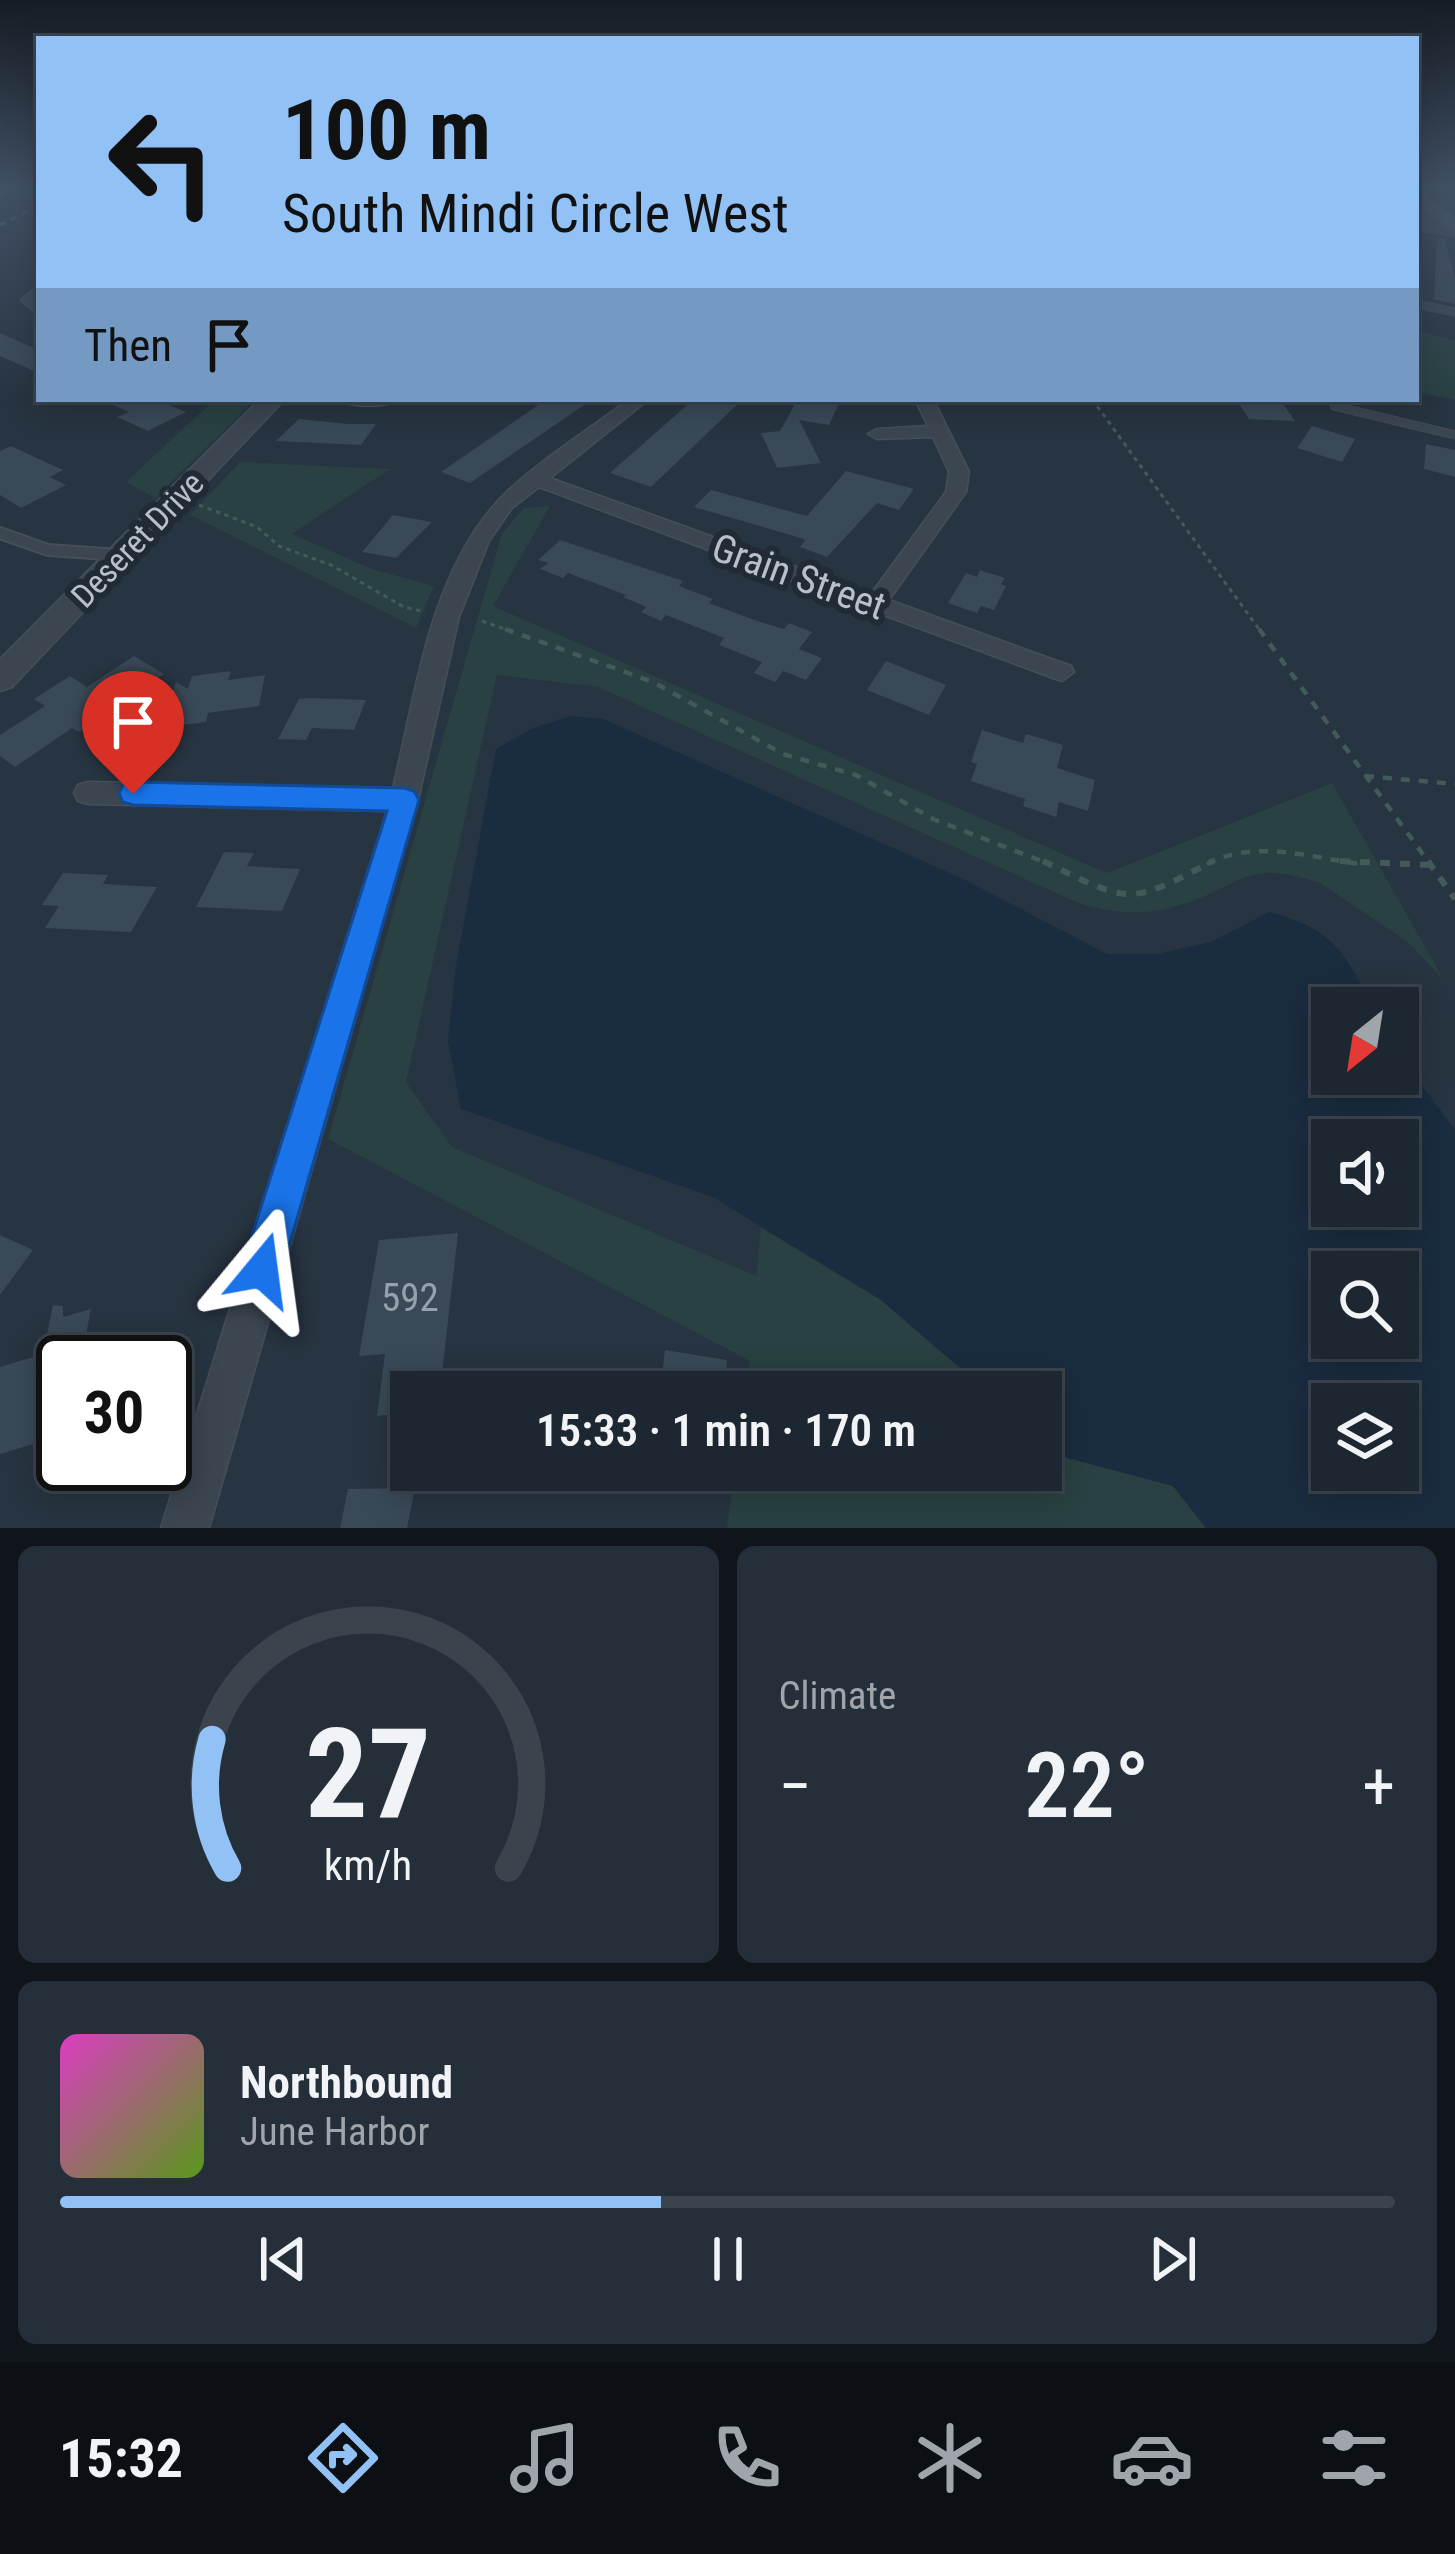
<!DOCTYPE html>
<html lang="en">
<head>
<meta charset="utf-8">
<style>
	:root { --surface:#1d2731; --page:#252f39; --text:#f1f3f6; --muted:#a0a5ab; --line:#3b444d; --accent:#92c1f6 }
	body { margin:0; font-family:"Roboto Condensed",sans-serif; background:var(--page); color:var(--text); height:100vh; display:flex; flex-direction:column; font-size:45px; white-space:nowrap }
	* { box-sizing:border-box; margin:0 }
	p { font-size:39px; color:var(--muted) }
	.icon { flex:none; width:66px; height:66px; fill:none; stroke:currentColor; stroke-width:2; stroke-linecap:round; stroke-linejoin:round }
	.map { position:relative; height:1528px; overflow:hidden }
	.details { display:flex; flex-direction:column; gap:18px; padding:18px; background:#10151b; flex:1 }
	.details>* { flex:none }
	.hud { position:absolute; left:36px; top:36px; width:1383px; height:366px; border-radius:0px; box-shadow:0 6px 30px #0003,0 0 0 3px var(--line); background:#92c1f6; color:#111; overflow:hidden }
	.needle { width:78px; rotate:210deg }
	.buttons { position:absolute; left:1311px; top:987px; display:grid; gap:24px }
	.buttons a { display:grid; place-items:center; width:108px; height:108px; border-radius:0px; background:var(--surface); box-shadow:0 6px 30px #0003,0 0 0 3px var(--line); font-size:60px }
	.speed { position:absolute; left:36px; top:1335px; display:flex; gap:24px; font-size:60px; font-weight:700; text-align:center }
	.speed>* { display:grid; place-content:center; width:156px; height:156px; border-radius:50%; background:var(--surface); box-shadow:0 6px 30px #0003,0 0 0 3px var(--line); line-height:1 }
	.speed .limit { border:6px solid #111; border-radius:18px; background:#fff; color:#111 }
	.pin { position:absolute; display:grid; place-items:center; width:102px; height:102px; color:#fff; margin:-123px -51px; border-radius:50% 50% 50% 0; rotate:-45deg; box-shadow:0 0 12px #0007 }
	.pin .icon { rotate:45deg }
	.me { position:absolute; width:132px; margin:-66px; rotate:16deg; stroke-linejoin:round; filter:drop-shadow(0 0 9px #0008) }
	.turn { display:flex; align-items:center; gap:42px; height:252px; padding:0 48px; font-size:54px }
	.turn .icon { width:156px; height:156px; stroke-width:2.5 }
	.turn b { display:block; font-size:84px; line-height:102px }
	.then { display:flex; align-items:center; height:114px; padding:0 48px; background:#0003; gap:24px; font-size:45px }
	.big { font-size:90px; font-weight:600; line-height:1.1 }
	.details .widget { flex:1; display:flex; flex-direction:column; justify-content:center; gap:18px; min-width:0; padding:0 42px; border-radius:18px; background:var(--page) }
	.details .dial { align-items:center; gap:0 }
	.dial svg { height:312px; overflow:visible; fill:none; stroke:var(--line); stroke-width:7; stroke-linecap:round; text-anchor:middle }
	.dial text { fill:var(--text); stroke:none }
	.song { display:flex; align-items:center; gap:36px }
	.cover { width:144px; height:144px; border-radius:18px; background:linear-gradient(135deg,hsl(310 70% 55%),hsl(90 70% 35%)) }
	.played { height:12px; border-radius:6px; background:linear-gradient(90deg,var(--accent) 45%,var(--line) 45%) }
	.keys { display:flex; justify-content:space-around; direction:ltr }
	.heat { display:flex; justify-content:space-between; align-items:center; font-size:66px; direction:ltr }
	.details .tiles { flex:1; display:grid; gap:18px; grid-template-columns:1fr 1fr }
	.widget:last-child { grid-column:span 2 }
	.trip { position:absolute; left:390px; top:1371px; width:672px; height:120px; border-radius:0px; background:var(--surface); box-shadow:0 6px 30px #0003,0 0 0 3px var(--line); font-weight:600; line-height:120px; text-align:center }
	.tab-bar { display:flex; height:192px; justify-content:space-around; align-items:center; background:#0c1014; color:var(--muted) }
	.tab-bar .icon { width:84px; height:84px }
	.tab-bar .active { color:var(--accent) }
	.tab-bar b { font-size:54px; color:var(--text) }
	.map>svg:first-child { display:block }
	.green { fill:#294142 }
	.water { fill:#1a2c3f; fill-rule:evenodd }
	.building { fill:#394957 }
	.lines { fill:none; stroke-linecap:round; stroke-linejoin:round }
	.service-far2-casing { stroke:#454f5a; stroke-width:8 }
	.service-far1-casing { stroke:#454f5a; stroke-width:9 }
	.service-casing { stroke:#454f5a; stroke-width:14 }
	.minor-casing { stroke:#454f5a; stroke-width:3 }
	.tertiary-casing { stroke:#454f5a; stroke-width:3 }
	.secondary-casing { stroke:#454f5a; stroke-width:3 }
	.motorway-casing { stroke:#46515b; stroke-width:3 }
	.path-far2 { stroke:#425a5a; stroke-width:3; stroke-dasharray:4.5 4.5; stroke-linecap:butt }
	.path-far1 { stroke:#425a5a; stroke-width:4.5; stroke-dasharray:9 9; stroke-linecap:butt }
	.path { stroke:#425a5a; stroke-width:6; stroke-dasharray:10 10; stroke-linecap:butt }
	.service-far2 { stroke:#3b4651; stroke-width:6 }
	.service-far1 { stroke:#3b4651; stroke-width:8 }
	.service { stroke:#3b4651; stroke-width:10 }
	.minor { fill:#3b4651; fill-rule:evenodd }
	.tertiary { fill:#3b4651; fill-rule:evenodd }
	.secondary { fill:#495664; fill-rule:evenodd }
	.motorway { fill:#776858; fill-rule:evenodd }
	.rail { stroke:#5d6b78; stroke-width:3; stroke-dasharray:6 6; stroke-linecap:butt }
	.route { fill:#1a73e8; stroke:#114b97; stroke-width:3 }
	.labels { text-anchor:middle; stroke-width:12; stroke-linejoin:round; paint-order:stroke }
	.far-street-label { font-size:33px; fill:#b8c1cb; stroke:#202b36 }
	.street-label { font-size:39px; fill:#b8c1cb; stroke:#202b36 }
	.near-number-label { font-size:39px; fill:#96a1ac }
</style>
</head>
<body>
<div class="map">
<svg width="1455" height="1528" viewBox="0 0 1455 1528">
	<rect width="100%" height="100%" fill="#273441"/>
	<g class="green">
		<polygon points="1416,331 1455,340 1455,400 1416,392"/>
		<polygon points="215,399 256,399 155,498 126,482"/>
		<polygon points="240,462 390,469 292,534 372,569 434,586 416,628 190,515"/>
		<path d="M550,506L493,606L1107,873L1332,783L1444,980L1409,943L1320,883C1242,857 1242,888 1177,906C1143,916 1116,913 1083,905L598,687L497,675L406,1082L452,1147L756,1276L761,1228L881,1300L988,1392H746L750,1361L328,1139L502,533L524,508Z"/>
		<polygon points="1041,1437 1064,1457 1173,1486 1206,1528 727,1528 735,1470 1041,1470"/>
	</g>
	<path class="water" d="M571,716L603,719L963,879L1107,954H1157L1211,942L1269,912C1334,929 1343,951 1374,1008H1332V1074H1398V1053L1455,1130V1528H1206L1173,1486L1064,1457L1041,1437V1392H988L881,1300L713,1197L461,1109L448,1041L456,966L496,749L531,729ZM1332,1140H1398V1206H1332ZM1332,1272H1398V1338H1332ZM1332,1404H1398V1470H1332Z"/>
	<g class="building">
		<polygon points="1437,238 1445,239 1455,278 1455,304 1434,299"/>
		<polygon points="0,333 39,350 39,373 0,356"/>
		<polygon points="100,399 155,399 186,412 148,431 117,417 129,412"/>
		<polygon points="547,399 593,399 470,483 441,472"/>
		<polygon points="694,399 743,399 651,487 610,473"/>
		<polygon points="798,399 841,399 829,425 799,420 821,463 777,468 761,433 780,431"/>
		<polygon points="1236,399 1280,399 1295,421 1249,419"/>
		<polygon points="299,419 348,424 376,424 361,445 276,441"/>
		<polygon points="1312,426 1355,439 1342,462 1297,448"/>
		<polygon points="1426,444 1455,450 1455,477 1424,469"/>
		<polygon points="11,446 63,470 50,477 66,485 21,508 0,495 0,451"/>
		<polygon points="846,471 914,489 899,510 877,503 827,557 800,547 805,540 801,538 694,507 711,490 807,516"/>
		<polygon points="393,515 432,522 396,558 362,552"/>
		<polygon points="560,540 683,581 679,586 713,599 709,603 760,622 784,629 789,623 812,632 799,649 822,658 806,680 783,671 775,682 754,673 762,662 719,645 724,638 666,615 661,621 641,612 646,607 623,597 626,595 568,573 563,578 540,569 548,563 538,560"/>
		<polygon points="980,570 1005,578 1001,584 1006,586 994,610 981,606 977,613 948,603 966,573 977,577"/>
		<polygon points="134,656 164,674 79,732 72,728 15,767 0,756 0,735 45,706 34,699 70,676 87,687"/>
		<polygon points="886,661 946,685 929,715 867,690"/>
		<polygon points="231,671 228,680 265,675 259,706 208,713 206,722 176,726 178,717 164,719 176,682 188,689 192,676"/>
		<polygon points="299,699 309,698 366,700 354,730 312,728 306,740 278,739"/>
		<polygon points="982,730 1023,743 1026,734 1063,745 1057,768 1095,780 1088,811 1059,802 1056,817 1023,806 1025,799 971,781 977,764 971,762"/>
		<polygon points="224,852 254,853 247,866 300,869 282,911 196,907"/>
		<polygon points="63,873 108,875 103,884 157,887 131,932 45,928 59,906 42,905"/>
		<polygon points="458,1233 440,1392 411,1392 411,1412 377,1416 385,1354 359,1356 379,1240"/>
		<polygon points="0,1235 33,1250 0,1295"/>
		<polygon points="53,1305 63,1306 63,1317 91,1309 83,1350 122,1338 118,1362 63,1362 63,1435 0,1454 0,1367 43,1354"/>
		<polygon points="665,1350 727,1360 725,1392 660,1392"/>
		<polygon points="415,1488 407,1528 340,1528 348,1489"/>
	</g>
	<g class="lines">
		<defs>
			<polyline id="service-far2" points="1416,227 1455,233"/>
			<g id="service-far1">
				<polyline points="1416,304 1455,312"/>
				<polyline points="1334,406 1455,435"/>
			</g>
			<polyline id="service" points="0,533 48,550 121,555"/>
			<g id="minor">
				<polygon points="1416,215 1454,222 1448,226 1416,223"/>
				<polygon points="39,285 39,315 21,300"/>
				<path d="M335,399H402C387,408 350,408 335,399Z"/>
				<path d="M629,399H649L550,478L871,594L946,492L949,472L933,437L877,439L868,434L877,429L928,426L915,399H933L969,472L966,492L889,600L1071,666L1074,672L1062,681L1053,678L539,487L512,508L489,541L459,617L418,800L209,1528H161L387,811L88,804L78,801L74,793L78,785L88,782L393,788C416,694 429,577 497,502C526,469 592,428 629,399Z"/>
			</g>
			<polygon id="tertiary" points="260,399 285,399 12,687 0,691 0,659"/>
			<polygon id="secondary" points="1416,189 1455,218 1455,232 1416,203"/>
			<polygon id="motorway" points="0,186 14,186 0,195"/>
		</defs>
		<use href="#service-far2" class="service-far2-casing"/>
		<use href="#service-far1" class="service-far1-casing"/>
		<use href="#service" class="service-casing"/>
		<use href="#minor" class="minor-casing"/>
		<use href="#tertiary" class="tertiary-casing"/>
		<use href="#secondary" class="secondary-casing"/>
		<use href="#motorway" class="motorway-casing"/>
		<g class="path-far2">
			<polyline points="1092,399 1261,632"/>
			<polyline points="199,505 257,527 279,546 331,565 404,607 425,612"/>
			<polyline points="482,621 513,632"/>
		</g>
		<g class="path-far1">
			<polyline points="505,629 653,682 783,754 856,775 933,819 1049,864"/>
			<polyline points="1259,629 1430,864"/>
			<polyline points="1365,776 1455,784"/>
			<path d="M1207,864C1255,839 1308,857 1360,864"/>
		</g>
		<g class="path">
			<path d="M1043,861C1130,903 1126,907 1213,861"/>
			<polyline points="1340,861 1430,865"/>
			<polyline points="1428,861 1455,899"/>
		</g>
		<use href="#service-far2" class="service-far2"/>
		<use href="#service-far1" class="service-far1"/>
		<use href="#service" class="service"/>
		<use href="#minor" class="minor"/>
		<use href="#tertiary" class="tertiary"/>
		<use href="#secondary" class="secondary"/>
		<use href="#motorway" class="motorway"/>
		<polyline class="rail" points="0,225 39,206"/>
	</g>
	<linearGradient id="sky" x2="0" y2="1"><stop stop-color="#151d24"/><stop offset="0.47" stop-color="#415065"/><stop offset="1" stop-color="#415065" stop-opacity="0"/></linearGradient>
	<rect width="1455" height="400" fill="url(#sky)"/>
	<polygon class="route" points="133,782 404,788 414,791 419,800 282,1270 276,1284 262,1290 247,1284 241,1270 387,811 133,805 123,802 119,794 123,785"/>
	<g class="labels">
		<g class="far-street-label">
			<text transform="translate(137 539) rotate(-46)" y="12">Deseret Drive</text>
		</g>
		<g class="street-label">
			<text transform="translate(799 576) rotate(20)" y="14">Grain Street</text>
		</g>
		<g class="near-number-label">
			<text x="410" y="1311">592</text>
		</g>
	</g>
</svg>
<div class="buttons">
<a><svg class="needle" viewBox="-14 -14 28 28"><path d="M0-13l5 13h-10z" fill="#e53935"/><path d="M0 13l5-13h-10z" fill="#a0a5ab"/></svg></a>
<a><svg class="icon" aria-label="sound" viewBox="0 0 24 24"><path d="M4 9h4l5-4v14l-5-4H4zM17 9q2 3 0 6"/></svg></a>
<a><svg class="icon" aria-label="search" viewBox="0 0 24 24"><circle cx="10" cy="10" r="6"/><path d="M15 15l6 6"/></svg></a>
<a><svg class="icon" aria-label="layers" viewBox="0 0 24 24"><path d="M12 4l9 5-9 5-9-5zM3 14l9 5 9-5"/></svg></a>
</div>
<div class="speed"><div class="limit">30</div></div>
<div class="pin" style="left:133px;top:794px;background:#d93025"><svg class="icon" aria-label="arrive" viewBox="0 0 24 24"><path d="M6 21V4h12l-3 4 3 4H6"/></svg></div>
<svg class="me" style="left:262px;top:1270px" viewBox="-20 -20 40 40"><path d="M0-17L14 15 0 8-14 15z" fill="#1a73e8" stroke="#fff" stroke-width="4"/></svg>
<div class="trip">15:33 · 1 min · 170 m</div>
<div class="hud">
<div class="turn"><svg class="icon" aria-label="left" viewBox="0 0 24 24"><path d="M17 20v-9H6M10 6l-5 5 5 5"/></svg><div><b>100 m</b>South Mindi Circle West</div></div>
<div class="then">Then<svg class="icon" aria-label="arrive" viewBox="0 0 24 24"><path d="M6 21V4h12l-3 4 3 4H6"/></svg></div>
</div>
</div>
<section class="details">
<div class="tiles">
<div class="widget dial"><svg viewBox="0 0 100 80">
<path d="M14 69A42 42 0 1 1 86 69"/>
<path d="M14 69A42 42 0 0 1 10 36" stroke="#92c1f6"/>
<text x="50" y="56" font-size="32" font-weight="700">27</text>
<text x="50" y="72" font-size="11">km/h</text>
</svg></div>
<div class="widget"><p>Climate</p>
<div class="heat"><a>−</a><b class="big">22°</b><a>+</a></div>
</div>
<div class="widget">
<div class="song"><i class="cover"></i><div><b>Northbound</b><p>June Harbor</p></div></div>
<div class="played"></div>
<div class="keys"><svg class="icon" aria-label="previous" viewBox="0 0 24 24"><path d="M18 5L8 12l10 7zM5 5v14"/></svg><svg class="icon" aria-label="pause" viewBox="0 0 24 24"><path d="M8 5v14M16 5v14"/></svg><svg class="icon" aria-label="next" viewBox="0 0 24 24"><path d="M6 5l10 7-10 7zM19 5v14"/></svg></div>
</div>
</div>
</section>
<nav class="tab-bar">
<b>15:32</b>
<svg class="icon active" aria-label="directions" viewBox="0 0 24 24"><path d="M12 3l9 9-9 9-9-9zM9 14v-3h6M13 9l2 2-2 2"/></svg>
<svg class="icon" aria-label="music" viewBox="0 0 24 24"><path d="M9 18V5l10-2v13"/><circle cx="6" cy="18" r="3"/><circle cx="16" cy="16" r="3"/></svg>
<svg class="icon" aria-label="phone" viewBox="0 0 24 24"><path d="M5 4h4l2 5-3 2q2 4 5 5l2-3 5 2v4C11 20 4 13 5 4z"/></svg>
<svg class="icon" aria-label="climate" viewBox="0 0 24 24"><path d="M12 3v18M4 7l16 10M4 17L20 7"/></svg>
<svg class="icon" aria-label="car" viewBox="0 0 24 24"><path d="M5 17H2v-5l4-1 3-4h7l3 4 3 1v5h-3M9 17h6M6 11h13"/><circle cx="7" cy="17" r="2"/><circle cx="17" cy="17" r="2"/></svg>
<svg class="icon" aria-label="filters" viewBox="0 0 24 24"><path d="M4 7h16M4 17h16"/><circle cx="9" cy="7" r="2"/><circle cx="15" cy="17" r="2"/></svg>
</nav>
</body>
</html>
